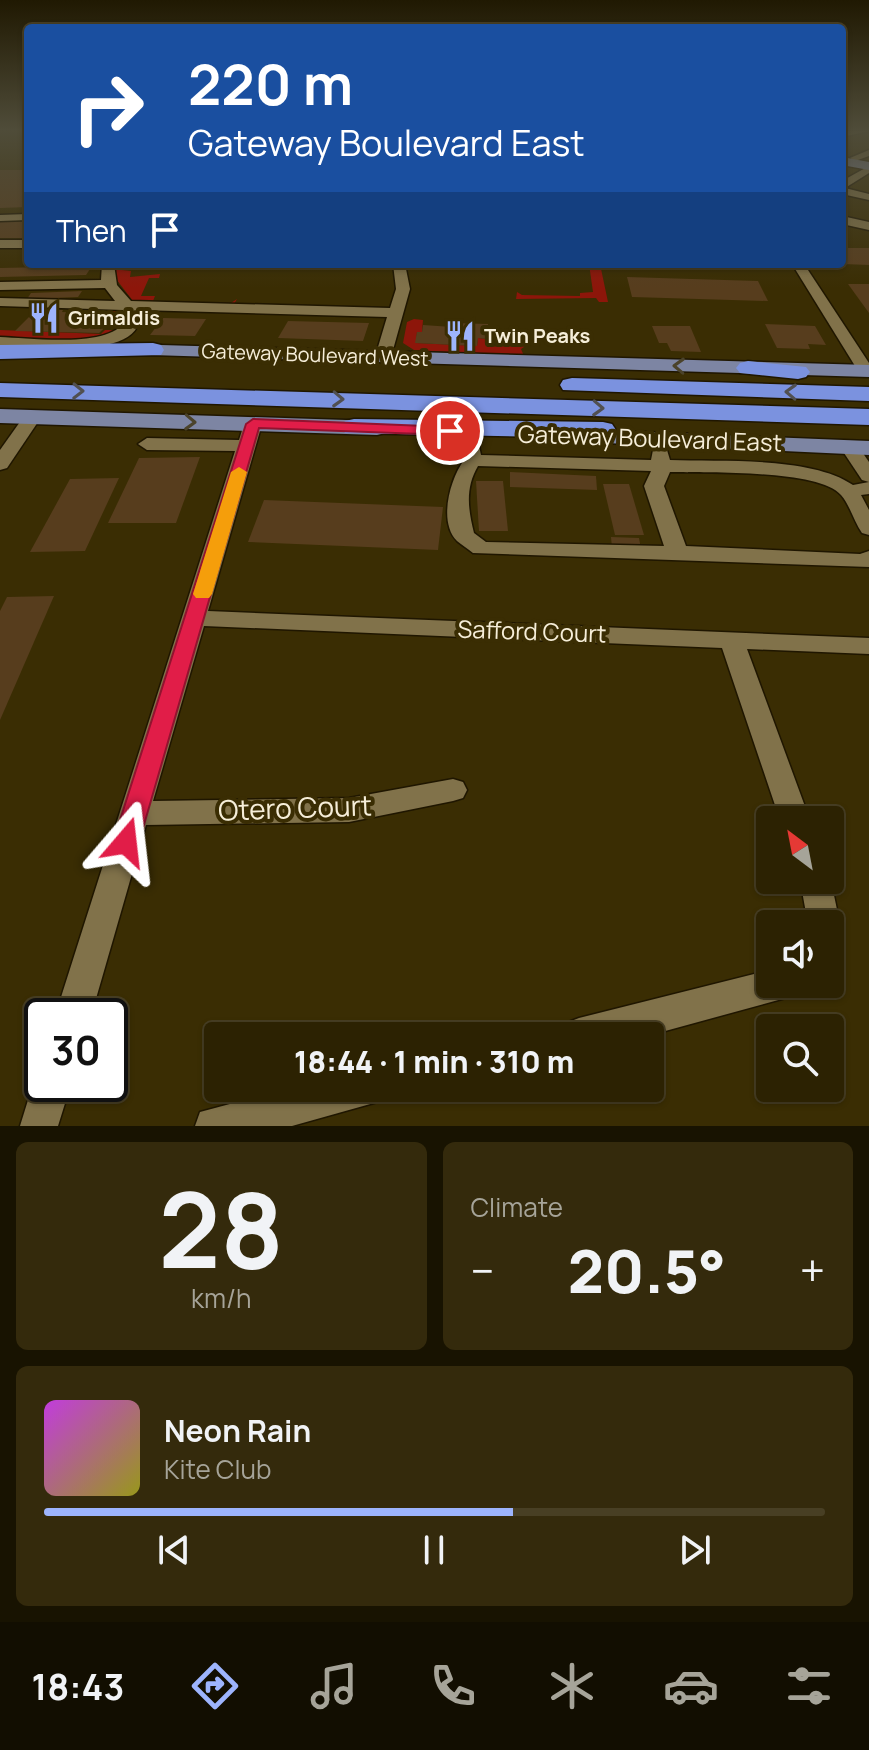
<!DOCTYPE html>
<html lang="en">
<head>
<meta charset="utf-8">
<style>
	:root { --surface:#2c2202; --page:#342a0c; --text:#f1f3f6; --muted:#a6a499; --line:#483f24; --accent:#9db4fd }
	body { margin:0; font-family:Manrope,sans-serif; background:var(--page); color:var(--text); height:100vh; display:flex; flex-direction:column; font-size:30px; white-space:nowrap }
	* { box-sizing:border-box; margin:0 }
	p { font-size:26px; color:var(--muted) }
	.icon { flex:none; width:44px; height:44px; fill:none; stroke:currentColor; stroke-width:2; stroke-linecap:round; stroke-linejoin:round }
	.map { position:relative; height:1126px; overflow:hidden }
	.sheet { display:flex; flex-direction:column; gap:16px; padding:16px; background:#181301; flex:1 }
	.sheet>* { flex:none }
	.top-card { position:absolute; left:24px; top:24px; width:822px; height:244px; border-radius:8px; box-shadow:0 2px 6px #0004,0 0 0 2px var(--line); background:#1a4fa0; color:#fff; overflow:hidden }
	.needle { width:52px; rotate:328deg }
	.fabs { position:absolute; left:756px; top:806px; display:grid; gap:16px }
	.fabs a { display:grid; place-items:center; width:88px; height:88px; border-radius:8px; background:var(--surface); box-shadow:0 2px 6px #0004,0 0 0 2px var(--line); font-size:40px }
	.speed { position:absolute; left:24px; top:998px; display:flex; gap:16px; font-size:40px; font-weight:700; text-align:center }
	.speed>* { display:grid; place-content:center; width:104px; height:104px; border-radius:50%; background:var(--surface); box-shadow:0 2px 6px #0004,0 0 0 2px var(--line); line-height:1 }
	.speed .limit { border:4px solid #111; border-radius:12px; background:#fff; color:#111 }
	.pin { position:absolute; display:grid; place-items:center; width:68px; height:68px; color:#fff; margin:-34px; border:4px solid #fff; border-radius:50%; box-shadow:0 2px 8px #0007 }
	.me { position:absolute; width:88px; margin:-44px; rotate:17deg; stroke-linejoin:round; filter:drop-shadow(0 0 6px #0008) }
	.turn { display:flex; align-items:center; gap:28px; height:168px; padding:0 32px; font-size:36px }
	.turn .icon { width:104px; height:104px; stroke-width:2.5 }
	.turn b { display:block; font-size:56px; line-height:68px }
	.then { display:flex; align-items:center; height:76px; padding:0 32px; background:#0003; gap:16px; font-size:30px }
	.big { font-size:60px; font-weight:800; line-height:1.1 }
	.sheet .card { flex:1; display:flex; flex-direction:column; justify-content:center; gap:12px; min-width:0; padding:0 28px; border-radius:12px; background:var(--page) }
	.sheet .dial { align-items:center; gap:0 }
	.dial b { font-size:104px; line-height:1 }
	.song { display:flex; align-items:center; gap:24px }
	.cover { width:96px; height:96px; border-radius:12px; background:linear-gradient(135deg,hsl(290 70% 55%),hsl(60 70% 35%)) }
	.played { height:8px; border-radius:4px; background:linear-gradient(90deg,var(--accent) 60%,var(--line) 60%) }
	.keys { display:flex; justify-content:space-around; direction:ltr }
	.heat { display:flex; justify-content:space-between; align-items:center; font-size:44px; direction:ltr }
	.sheet .tiles { flex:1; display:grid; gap:16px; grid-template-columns:1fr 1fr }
	.card:last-child { grid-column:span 2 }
	.trip { position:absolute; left:204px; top:1022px; width:460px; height:80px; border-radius:8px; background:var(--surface); box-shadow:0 2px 6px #0004,0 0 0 2px var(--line); font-weight:800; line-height:80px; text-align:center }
	.menu { display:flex; height:128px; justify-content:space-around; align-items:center; background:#120e01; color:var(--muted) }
	.menu .icon { width:56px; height:56px }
	.menu .active { color:var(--accent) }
	.menu b { font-size:36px; color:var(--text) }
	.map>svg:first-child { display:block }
	.green { fill:#8d160a }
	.building { fill:#573d1d }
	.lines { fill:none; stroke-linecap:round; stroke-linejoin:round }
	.minor-casing { stroke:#1f1600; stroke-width:3 }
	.major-casing { stroke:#1f1600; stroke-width:3 }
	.highway-casing { stroke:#1f1600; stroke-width:3 }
	.minor { fill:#81724a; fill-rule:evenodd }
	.major { fill:#7d85a3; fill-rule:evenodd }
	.highway { fill:#7b92df; fill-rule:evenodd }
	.oneway { stroke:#4b432b }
	.oneway2 { stroke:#515050 }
	.route { fill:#e11d48; stroke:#92132f; stroke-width:2 }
	.slow { fill:#f59e0b }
	.labels { text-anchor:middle; stroke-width:8; stroke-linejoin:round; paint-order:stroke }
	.far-poi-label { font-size:20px; font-weight:bold; fill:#f6eed9; stroke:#3a2d03; text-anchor:start }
	.far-street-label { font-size:20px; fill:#f6eed9; stroke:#3a2d03 }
	.street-label { font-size:24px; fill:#f6eed9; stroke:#3a2d03 }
	.near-street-label { font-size:28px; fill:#f6eed9; stroke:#3a2d03 }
</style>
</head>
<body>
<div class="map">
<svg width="869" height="1126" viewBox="0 0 869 1126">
	<rect width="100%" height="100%" fill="#3a2d03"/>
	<g class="green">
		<polygon points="116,264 133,264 125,264 122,270 131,271 130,277 160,274 159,278 149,278 141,296 155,296 153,301 231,303 237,299 234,304 133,301 113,275"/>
		<polygon points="589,264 600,264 608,302 599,302 596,298 516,299 517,292 522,295 580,296 580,293 593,292"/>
		<polygon points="115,307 120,309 125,321 113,337 99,341 0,340 0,330 101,334 105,330 116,330 122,318 120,314 109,314"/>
		<polygon points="414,319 423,320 422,332 417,332 416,343 477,346 478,338 487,339 487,347 527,345 521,349 524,356 414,350 403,343 407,322"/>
	</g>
	<g class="building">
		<polygon points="0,170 28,170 28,207 0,208"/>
		<rect x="0" y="220" width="28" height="18"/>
		<polygon points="842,248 869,248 869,265 842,264"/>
		<polygon points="623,264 663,264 665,270 624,269"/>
		<polygon points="92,266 86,275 0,277 0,268"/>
		<polygon points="627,277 758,281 768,301 632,297"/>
		<polygon points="848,284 869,284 869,313"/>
		<polygon points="82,291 78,297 27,299 31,293"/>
		<polygon points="36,310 63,310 62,312 119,314 99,333 15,331"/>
		<polygon points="163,318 206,319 195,336 150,335"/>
		<polygon points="288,321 369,323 363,341 278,338"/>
		<polygon points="453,323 488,324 487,339 478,338 477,346 415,343 417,332 422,332 423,325 452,327"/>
		<polygon points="765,324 815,326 826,345 808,344 810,349 777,348"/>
		<polygon points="652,326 690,326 701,352 671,351 667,343 659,343"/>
		<polygon points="200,457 176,523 108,523 139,458"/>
		<polygon points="510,472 596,476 597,490 510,487"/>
		<polygon points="119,478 85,551 30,552 70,479"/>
		<polygon points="476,481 503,481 508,531 479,531"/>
		<polygon points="603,484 629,484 644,535 615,535"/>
		<polygon points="264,500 443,507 438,550 248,542"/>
		<polygon points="611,537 639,538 641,549 612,548"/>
		<polygon points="54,596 0,720 0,611 7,597"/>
	</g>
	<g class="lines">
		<defs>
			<g id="minor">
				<polygon points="842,131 869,131 842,137"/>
				<polygon points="869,150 869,156 855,161 850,158"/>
				<polygon points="869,166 869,173 845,188 869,194 869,200 842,194 842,181"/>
				<polygon points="28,214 28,220 0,221 0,215"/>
				<polygon points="842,216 869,222 869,230 842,224"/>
				<rect x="0" y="240" width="28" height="8"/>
				<path d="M102,264H114L117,285L131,301L390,308L396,289L393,264H405L410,289L391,357L383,362L375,357L387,317L138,310C152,362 27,347 0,347V337C29,338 112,349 125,320L123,310L0,306V298L115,301L105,288L0,290V282L101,280Z"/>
				<polygon points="792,264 804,264 869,363 869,375 860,374"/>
				<polygon points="33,411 42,416 7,468 0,470 0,450 27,412"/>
				<polygon points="253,419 262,424 208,611 869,638 869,654 747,649 810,820 780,820 722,648 204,626 153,801 349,798 453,779 463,782 467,790 463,798 453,801 349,822 146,825 91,1016 55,1016 235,451 147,450 138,444 147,438 239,440 244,424"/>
				<path d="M466,422L475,427L481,455L651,460L653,450H667L670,460C721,462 811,456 853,485L869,482V494L861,495L869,510V535L862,533C854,522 850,505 841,495C819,469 705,473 670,472L664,486L686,546L860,554L869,551V567L473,553C468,549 462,545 457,541C438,522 450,479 464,460L457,427ZM478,466L651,471L644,486L664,546L486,542L474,533C468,509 465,488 478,466Z"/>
				<polygon points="849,441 856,443 869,462 869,482 862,480 840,447"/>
				<polygon points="830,876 840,924 836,934 830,937 830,924 808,924 800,880 830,880"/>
				<polygon points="770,970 770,984 798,984 793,996 647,1036 561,1036 566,1023 579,1018"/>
				<polygon points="42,1069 42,1084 71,1084 58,1126 20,1126 33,1084"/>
				<polygon points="290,1088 387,1088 381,1101 292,1126 195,1126 200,1112"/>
			</g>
			<g id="major">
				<polygon points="842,157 869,162 869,170 842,165"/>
				<polygon points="126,344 869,365 869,377 119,354 116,350 119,346"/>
				<polygon points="0,409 377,421 385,423 388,428 385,433 377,435 0,423"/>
				<polygon points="570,429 869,441 869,455 562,441 558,436 562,431"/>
			</g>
			<g id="highway">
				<polygon points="153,343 161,345 164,350 161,355 0,359 0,345"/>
				<polygon points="748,361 806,367 810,372 806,377 798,379 740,373 736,368 740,363"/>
				<polygon points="572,378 869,387 869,401 563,390 560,385 563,380"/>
				<polygon points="0,383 869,409 869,425 0,397"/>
				<polygon points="354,419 603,422 612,424 616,430 612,436 603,438 345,433 341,427 345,421"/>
			</g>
		</defs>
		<use href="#minor" class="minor-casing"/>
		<use href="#major" class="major-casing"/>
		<use href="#highway" class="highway-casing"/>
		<use href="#minor" class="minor"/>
		<use href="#major" class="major"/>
		<use href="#highway" class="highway"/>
	</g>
	<defs><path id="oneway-chevron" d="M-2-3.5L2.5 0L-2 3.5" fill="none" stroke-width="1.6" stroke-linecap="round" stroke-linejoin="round" transform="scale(2)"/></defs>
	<g class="oneway">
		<use href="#oneway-chevron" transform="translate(679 366) rotate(-178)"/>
		<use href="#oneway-chevron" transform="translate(190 422) rotate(2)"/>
	</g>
	<g class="oneway2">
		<use href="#oneway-chevron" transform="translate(78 391) rotate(1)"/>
		<use href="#oneway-chevron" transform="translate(791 392) rotate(-178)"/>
		<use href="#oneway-chevron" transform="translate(338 399) rotate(2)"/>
		<use href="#oneway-chevron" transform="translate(598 408) rotate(2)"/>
	</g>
	<linearGradient id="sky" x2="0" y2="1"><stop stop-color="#201902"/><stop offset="0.45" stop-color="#4f4c39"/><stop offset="1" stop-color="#4f4c39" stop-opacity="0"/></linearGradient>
	<rect width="869" height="288" fill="url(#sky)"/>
	<polygon class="route" points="253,419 450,427 458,431 450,435 259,428 139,842 135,850 126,853 117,850 113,842 246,424"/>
	<polygon class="slow" points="239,467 247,472 212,594 209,598 196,598 193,594 231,472"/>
	<defs>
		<symbol id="restaurant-bare" viewBox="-9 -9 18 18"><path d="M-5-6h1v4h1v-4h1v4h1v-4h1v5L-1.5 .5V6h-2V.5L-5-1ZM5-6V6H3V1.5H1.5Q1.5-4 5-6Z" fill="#9db4fd" stroke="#3a2d03" stroke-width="2.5" paint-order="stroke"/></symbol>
	</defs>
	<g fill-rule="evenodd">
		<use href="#restaurant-bare" x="22" y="296" width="44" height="44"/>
		<use href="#restaurant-bare" x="438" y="314" width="44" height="44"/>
	</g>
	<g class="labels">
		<g class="far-poi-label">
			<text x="68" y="325">Grimaldis</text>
			<text x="484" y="343">Twin Peaks</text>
		</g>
		<g class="far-street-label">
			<text transform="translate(315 355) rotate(2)" y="7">Gateway Boulevard West</text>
		</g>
		<g class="street-label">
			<text transform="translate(650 439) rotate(2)" y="8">Gateway Boulevard East</text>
			<text transform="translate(532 632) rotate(2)" y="8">Safford Court</text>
		</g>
		<g class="near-street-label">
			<text transform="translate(295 808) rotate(-2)" y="10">Otero Court</text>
		</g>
	</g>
</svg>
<div class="fabs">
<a><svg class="needle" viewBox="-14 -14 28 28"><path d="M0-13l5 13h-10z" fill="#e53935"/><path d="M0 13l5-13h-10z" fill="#a6a499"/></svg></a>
<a><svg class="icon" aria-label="sound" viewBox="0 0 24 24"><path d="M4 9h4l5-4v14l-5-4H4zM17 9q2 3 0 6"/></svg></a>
<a><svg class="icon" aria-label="search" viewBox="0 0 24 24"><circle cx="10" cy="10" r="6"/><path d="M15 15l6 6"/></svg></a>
</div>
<div class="speed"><div class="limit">30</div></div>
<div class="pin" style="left:450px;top:431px;background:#d93025"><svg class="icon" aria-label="arrive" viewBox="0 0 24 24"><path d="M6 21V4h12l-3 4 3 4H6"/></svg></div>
<svg class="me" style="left:126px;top:842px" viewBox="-20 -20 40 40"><path d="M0-17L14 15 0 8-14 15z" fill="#e11d48" stroke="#fff" stroke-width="4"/></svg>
<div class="trip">18:44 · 1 min · 310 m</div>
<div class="top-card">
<div class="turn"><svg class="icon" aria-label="right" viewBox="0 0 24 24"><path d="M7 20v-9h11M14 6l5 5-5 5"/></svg><div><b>220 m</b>Gateway Boulevard East</div></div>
<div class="then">Then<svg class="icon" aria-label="arrive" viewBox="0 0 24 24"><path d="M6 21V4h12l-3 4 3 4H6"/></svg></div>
</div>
</div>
<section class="sheet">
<div class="tiles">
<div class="card dial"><b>28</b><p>km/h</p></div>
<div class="card"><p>Climate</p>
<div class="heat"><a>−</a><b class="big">20.5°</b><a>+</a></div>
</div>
<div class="card">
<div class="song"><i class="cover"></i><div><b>Neon Rain</b><p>Kite Club</p></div></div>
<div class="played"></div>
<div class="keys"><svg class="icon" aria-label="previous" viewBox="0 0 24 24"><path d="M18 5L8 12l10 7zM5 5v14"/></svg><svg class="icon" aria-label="pause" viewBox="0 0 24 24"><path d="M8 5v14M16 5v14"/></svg><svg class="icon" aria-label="next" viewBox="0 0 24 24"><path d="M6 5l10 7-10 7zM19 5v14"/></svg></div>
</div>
</div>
</section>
<nav class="menu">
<b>18:43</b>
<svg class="icon active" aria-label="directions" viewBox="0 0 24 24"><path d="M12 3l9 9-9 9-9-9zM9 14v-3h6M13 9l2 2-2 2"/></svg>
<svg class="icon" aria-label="music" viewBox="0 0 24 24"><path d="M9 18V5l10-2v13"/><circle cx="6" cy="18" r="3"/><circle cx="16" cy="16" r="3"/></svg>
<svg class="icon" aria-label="phone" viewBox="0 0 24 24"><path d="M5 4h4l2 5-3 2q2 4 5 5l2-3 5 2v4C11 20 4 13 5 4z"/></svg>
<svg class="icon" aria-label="climate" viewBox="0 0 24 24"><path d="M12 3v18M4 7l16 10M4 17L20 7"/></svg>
<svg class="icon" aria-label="car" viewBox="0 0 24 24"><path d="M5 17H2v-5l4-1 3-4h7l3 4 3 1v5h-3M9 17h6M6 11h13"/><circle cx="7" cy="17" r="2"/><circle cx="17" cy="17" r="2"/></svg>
<svg class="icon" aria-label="filters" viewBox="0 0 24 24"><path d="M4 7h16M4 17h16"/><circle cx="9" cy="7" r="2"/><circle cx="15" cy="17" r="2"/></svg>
</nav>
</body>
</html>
